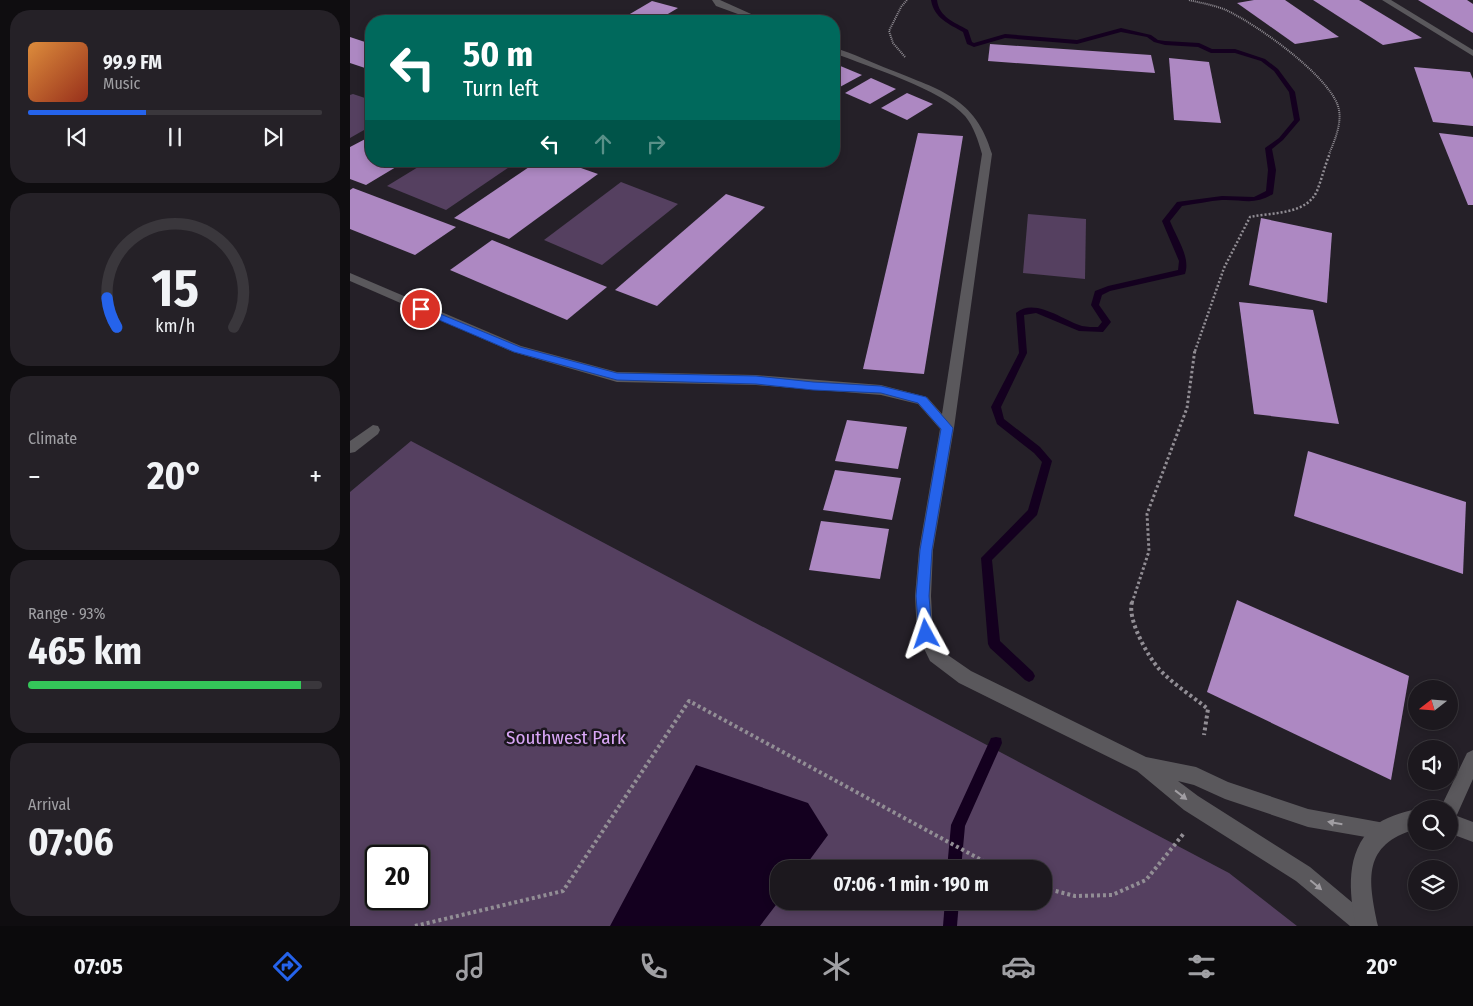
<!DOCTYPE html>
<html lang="en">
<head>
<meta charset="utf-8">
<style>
	:root { --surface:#1c181e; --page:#252127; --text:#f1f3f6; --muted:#a0a0a4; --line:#3a373c; --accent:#2563eb }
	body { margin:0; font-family:"Fira Sans Condensed",sans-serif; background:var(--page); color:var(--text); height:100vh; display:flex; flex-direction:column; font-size:19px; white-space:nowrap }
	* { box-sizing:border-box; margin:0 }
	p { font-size:16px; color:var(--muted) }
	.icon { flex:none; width:28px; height:28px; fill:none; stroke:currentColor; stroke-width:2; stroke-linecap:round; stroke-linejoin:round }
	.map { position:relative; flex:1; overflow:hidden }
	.details { display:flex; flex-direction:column; gap:10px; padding:10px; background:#0f0d10; width:350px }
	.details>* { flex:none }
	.top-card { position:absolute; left:15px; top:15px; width:475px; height:152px; border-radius:20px; box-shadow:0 2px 8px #0003,0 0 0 1px var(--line); background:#00695c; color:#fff; overflow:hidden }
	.needle { width:32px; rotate:253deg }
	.controls { position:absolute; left:1058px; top:680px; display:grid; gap:10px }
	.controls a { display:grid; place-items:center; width:50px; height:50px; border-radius:50%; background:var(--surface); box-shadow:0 2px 8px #0003,0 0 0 1px var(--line); font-size:25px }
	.speed { position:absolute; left:15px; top:845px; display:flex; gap:10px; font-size:25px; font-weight:700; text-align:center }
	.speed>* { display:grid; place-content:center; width:65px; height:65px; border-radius:50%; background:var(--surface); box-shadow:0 2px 8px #0003,0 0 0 1px var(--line); line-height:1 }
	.speed .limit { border:2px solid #111; border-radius:8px; background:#fff; color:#111 }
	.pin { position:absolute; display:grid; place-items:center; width:42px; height:42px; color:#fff; margin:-21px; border:2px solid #fff; border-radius:50%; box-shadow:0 1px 5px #0007 }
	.me { position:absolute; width:55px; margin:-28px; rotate:355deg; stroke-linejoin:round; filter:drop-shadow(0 0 4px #0008) }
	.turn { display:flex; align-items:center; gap:18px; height:105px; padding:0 15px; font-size:22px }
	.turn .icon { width:65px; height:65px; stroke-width:2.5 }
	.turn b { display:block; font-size:35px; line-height:42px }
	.lanes { display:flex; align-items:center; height:48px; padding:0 15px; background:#0003; justify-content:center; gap:25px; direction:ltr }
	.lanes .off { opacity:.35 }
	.big { font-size:38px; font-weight:700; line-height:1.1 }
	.details .card { flex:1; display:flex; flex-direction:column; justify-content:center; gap:8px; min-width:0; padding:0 18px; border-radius:20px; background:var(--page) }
	.details .dial { align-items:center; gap:0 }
	.dial svg { height:130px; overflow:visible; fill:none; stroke:var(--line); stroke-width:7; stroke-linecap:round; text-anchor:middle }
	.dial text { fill:var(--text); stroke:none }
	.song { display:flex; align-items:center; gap:15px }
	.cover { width:60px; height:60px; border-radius:8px; background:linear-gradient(135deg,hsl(30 70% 55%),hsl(10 70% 35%)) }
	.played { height:5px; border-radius:2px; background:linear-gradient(90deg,var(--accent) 40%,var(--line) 40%) }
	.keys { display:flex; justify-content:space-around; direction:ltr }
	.heat { display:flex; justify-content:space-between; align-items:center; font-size:28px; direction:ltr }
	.charge { height:8px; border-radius:4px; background:linear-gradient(90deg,#34c759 93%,var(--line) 0) }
	.trip { position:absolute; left:420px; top:860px; width:282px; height:50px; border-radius:20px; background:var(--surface); box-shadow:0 2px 8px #0003,0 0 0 1px var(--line); font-weight:700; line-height:50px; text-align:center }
	.menu { display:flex; height:80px; justify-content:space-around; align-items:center; background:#0b0a0c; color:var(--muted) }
	.menu .icon { width:35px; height:35px }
	.menu .selected { color:var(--accent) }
	.menu b { font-size:22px; color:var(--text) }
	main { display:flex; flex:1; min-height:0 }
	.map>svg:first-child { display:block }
	.green { fill:#554060; fill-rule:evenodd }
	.water { fill:#14001f }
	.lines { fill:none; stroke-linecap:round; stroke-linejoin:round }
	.stream { fill:#14001f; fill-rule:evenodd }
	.building { fill:#ad88c2 }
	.path-far3 { stroke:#928e95; stroke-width:2; stroke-dasharray:1 1; stroke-linecap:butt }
	.path-far2 { stroke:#928e95; stroke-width:2.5; stroke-dasharray:2 2; stroke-linecap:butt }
	.path-far1 { stroke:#928e95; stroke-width:3; stroke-dasharray:2.5 2.5; stroke-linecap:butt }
	.path { stroke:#928e95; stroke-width:4; stroke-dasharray:3 3; stroke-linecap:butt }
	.service { fill:#5a585c; fill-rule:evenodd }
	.minor { fill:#5a585c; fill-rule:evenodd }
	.oneway { fill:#a19ea3 }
	.route { fill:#2563eb; stroke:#184099 }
	.labels { text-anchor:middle; stroke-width:5; stroke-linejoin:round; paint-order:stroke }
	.near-park-label { font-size:19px; fill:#daa7f7; stroke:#1b161e }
</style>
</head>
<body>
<main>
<section class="details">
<div class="card">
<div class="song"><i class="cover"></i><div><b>99.9 FM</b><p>Music</p></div></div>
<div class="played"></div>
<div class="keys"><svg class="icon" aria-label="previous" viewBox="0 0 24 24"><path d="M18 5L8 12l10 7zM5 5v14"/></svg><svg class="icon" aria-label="pause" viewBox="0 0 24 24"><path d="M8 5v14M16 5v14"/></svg><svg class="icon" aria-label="next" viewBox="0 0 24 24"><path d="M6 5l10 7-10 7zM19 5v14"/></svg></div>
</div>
<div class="card dial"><svg viewBox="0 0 100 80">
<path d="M14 69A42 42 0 1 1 86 69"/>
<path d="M14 69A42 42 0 0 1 8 51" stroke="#2563eb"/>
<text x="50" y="56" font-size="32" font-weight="700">15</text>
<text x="50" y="72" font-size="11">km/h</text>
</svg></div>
<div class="card"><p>Climate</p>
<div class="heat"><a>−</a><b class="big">20°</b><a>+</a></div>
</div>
<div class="card"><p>Range · 93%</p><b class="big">465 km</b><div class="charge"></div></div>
<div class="card"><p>Arrival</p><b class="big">07:06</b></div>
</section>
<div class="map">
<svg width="1123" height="926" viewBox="0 0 1123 926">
	<rect width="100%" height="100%" fill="#252028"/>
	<g class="green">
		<polygon points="3,94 21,100 21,126 0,138 0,95"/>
		<polygon points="78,161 168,161 96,210 37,186"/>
		<polygon points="271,182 328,204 252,265 194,240"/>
		<polygon points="678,214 736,219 735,279 673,273"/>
		<path d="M61,441L879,873L947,926H0V492ZM26,856H69V899H26ZM429,869H694V901H429Z"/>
	</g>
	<polygon class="water" points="346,765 458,803 478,835 453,869 429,869 429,901 410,926 260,926"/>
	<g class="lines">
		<g class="stream">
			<path d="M581,0H587C589,17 604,22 618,30L622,42L624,43L655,34L727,40L771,28L801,35L808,40L815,41L849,43L862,49H885L915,59L928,69L945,92L950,120L933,140L922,149L926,170L923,194C904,206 892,199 872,200C859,201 846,204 832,206L820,221C826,237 841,257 835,274L760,291L752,295L749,305L761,322L753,332L729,331L686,313L674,315L677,353L651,407L654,419L690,447L702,461L687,515L642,560L650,641L683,672L685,676L683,680L679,682L675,680L640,648L638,644L631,558L678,510L692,462L684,453L647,424L641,407L669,353L666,313C684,297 713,320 732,326C737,327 743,327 748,327L752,322L741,305L745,291L758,286L828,270L829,261L812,221L827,202L872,196L904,197L916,191L918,170L915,148L929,138L944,120L939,92L924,71L911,61L885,53H861L848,47L815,45L804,42L797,37L771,32L727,44L655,38L624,47L617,44L613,32C599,24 584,18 581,0Z"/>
			<polygon points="646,737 651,738 652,743 615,826 611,869 597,869 601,825 641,738"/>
			<polygon points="595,901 609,901 607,926 593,926"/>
		</g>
	</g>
	<g class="building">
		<polygon points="904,0 935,0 989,37 945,44 887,3"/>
		<polygon points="963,0 1009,0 1072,38 1033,45"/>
		<polygon points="1068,0 1117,0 1123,4 1123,33"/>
		<polygon points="302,1 328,8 306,21 268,21"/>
		<polygon points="0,37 21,44 21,70 0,63"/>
		<polygon points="640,44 801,55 805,73 638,61"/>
		<polygon points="819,58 859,62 871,123 824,120"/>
		<polygon points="488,65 512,75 488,88 484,86 484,68"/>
		<polygon points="1064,67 1120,72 1123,79 1123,126 1083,122"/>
		<polygon points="521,78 546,89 520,104 495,93"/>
		<polygon points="557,93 583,104 557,120 531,108"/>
		<polygon points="568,133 613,136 574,374 513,369"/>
		<polygon points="1089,133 1123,137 1123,205 1118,205"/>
		<polygon points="21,136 21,161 56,161 16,185 0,179 0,147"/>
		<polygon points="188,161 211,161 248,174 159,239 104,218"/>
		<polygon points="3,188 106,227 65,255 0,229 0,190"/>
		<polygon points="376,194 415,207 307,306 265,290"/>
		<polygon points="911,218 982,233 977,303 899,285"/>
		<polygon points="142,240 257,287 217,320 100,270"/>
		<polygon points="889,302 963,310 989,424 904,414"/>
		<polygon points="497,420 557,427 548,469 485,461"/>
		<polygon points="958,451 1116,502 1113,574 944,516"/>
		<polygon points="485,470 551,478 542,520 473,510"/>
		<polygon points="471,521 539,529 530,579 459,570"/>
		<polygon points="887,600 1059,676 1041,780 857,692"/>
	</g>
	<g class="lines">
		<g class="path-far3">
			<path d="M839,0C851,3 864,5 876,10C906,24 977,74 988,106C993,121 985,140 979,154"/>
			<polyline points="555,57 543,43 539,31 551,7 557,0"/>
		</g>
		<path class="path-far2" d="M845,351L874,268L900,217C923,212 956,215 967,191C972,178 975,165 980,153"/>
		<polyline class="path-far1" points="782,603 799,551 797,514 837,408 845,349"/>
		<g class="path">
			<path d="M782,602C777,619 797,655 809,669C823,684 842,696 858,709L854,735"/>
			<polyline points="694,888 725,896 762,895 796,880 835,832"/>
			<polyline points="65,926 213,891 339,701 648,869"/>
		</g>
		<g class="service">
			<polygon points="362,0 370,0 417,21 407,21 366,6"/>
			<polygon points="1032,0 1041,0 1123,50 1123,56"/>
			<path d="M484,48C503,53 522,63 541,70C590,90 626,98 642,154L604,428L583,550L581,596L583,633L592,651L621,671L796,757L846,767L878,782L958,809L1040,824L1042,831L1040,838L1033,840L958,827L875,799L844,785L828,781L848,796L960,867L1022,919L1025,926H1000L946,881L834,810L787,771L609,683L580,661L567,634L565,596L569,550L590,429L568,404L531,395L406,385L267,382L163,352L0,281V273L171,346L267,372L406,375L531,385L577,397L592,414L632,154C628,140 624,127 615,116C591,89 519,67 484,53Z"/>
			<polygon points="23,425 28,426 30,430 28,434 5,452 0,453 0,441"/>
			<polygon points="1123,750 1123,779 1106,817 1099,819 1099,809 1090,809 1117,753"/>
		</g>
		<g class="minor">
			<path d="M1066,809V829C1012,845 1018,879 1028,926H1006C999,893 995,852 1023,827C1035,817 1051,813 1066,809Z"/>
			<polygon points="1099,813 1123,822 1123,842 1099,833"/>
		</g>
	</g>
	<defs><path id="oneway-solid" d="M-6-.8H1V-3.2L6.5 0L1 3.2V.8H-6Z" transform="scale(1.25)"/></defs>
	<g class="oneway">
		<use href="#oneway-solid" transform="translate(831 795) rotate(38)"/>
		<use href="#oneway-solid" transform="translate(985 823) rotate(-170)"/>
		<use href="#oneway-solid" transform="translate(966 885) rotate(40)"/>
	</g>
	<polygon class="route" points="71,306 170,347 267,373 406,376 463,382 531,386 576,397 603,428 582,550 579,596 582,634 580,638 576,640 571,638 569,634 566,596 570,550 591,429 568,403 531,393 463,390 406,384 267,380 164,352 68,311 66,309"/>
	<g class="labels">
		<g class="near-park-label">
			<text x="216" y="744">Southwest Park</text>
		</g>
	</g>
</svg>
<div class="controls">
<a><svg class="needle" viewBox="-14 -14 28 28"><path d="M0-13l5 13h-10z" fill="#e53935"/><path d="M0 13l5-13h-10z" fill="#a0a0a4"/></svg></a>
<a><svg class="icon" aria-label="sound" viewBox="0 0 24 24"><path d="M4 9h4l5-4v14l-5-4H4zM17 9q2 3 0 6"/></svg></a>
<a><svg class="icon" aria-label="search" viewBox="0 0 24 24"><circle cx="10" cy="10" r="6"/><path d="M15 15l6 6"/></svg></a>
<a><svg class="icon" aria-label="layers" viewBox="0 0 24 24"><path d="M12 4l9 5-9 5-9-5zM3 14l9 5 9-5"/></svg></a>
</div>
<div class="speed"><div class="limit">20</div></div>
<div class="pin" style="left:71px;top:309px;background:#d93025"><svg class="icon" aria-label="arrive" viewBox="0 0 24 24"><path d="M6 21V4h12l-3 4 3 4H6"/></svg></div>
<svg class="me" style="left:576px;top:634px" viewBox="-20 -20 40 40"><path d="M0-17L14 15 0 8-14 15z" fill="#2563eb" stroke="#fff" stroke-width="4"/></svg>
<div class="trip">07:06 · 1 min · 190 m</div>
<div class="top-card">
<div class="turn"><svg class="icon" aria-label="left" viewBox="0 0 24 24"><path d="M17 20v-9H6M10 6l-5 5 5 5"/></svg><div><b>50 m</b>Turn left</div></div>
<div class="lanes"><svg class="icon" aria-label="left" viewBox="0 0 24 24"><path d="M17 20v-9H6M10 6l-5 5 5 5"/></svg><svg class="icon off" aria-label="ahead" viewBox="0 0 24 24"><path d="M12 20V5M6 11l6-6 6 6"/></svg><svg class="icon off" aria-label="right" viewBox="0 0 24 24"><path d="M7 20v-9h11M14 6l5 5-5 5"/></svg></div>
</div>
</div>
</main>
<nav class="menu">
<b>07:05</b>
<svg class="icon selected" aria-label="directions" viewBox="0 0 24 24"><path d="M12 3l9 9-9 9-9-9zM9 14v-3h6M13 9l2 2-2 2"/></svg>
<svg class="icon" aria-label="music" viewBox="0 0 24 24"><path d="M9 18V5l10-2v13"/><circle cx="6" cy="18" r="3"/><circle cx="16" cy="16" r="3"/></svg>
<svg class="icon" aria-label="phone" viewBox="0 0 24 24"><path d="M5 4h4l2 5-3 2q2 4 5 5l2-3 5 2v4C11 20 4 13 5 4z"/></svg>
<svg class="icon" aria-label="climate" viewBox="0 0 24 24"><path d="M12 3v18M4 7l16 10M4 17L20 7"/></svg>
<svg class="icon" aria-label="car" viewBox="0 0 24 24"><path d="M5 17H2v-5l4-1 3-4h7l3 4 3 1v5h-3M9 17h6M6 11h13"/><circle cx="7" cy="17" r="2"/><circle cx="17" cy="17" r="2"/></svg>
<svg class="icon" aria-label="filters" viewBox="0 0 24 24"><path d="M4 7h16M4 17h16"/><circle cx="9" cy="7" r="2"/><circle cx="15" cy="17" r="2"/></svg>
<b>20°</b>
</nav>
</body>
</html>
